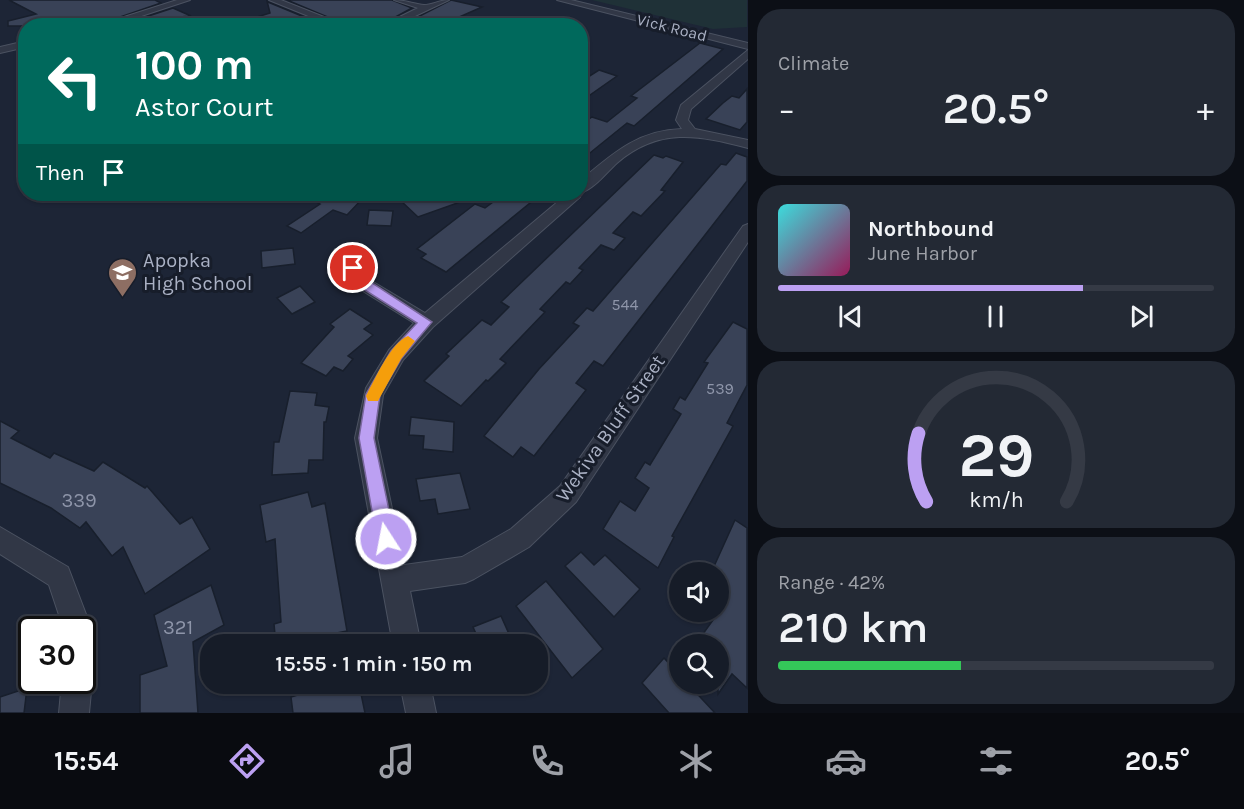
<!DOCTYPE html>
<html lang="en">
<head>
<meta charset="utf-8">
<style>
	:root { --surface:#161c28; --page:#232934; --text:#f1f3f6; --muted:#9ea1a8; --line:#353a45; --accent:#bca0f2 }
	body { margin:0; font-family:Karla,sans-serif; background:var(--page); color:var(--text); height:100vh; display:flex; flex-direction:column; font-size:22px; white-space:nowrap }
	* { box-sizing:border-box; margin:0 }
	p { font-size:20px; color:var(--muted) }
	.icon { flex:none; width:33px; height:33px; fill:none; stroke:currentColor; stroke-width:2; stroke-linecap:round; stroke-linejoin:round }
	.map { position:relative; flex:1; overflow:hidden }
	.drawer { display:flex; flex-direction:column; gap:9px; padding:9px; background:#0c0f16; width:496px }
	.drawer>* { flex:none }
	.guide { position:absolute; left:18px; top:18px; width:570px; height:183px; border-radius:24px; box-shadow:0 2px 4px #0004,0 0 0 2px var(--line); background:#00695c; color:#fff; overflow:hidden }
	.fabs { position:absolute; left:669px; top:562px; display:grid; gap:12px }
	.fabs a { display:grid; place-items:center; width:60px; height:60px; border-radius:50%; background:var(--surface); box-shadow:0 2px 4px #0004,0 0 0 2px var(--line); font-size:30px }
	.speed { position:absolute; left:18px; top:616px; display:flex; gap:12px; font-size:30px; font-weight:700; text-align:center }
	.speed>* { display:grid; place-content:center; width:78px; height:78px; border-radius:50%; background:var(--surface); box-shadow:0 2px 4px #0004,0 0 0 2px var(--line); line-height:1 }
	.speed .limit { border:3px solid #111; border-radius:9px; background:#fff; color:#111 }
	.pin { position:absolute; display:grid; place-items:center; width:51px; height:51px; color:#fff; margin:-26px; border:3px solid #fff; border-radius:50%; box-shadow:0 2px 6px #0007 }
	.me { position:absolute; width:66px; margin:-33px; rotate:349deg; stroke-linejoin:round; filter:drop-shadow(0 0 4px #0008) }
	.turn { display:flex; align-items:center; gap:21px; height:126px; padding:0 18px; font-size:27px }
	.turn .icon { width:78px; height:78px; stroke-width:2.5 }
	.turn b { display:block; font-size:42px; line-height:51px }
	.then { display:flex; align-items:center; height:57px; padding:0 18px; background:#0003; gap:12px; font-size:22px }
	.big { font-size:45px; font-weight:600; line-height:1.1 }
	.drawer .widget { flex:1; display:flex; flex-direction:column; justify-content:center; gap:9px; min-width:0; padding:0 21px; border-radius:24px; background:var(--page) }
	.drawer .dial { align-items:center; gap:0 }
	.dial svg { height:156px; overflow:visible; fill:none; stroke:var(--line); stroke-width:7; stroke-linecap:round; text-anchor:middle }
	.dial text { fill:var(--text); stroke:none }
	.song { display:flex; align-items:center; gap:18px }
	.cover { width:72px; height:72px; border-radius:9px; background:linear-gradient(135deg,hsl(180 70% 55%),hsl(330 70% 35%)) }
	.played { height:6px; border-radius:3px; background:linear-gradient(90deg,var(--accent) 70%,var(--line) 70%) }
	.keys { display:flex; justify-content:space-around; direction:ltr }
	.heat { display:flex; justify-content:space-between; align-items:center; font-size:33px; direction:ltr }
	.charge { height:9px; border-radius:4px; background:linear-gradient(90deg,#34c759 42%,var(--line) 0) }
	.trip { position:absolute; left:200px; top:634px; width:348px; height:60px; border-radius:24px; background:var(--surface); box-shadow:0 2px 4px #0004,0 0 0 2px var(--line); font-weight:600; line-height:60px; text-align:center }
	.tabs { display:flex; height:96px; justify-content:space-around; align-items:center; background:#090b10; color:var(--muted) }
	.tabs .icon { width:42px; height:42px }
	.tabs .current { color:var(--accent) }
	.tabs b { font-size:27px; color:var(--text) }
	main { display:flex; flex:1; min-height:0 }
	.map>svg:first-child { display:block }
	.green { fill:#1f3137 }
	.building { fill:#394257; stroke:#181f2c; stroke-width:1.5 }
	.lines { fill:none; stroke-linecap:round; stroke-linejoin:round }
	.minor-casing { stroke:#4b5261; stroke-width:2 }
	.minor { fill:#313746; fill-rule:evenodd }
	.route { fill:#bca0f2; stroke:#7a689d; stroke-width:1.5 }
	.slow { fill:#f59e0b }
	.labels { text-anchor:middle; stroke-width:6; stroke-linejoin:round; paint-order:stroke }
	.far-street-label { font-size:16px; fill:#aab1c4; stroke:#171d2a }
	.number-label { font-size:16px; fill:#8e95a9 }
	.poi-label { font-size:20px; fill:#aab1c4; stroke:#171d2a; text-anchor:start }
	.street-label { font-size:20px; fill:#aab1c4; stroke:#171d2a }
	.near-number-label { font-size:20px; fill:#8e95a9 }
</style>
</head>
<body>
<main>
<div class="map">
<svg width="748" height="713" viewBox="0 0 748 713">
	<rect width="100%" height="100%" fill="#1d2536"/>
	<polygon class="green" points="592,0 747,0 747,27 713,29"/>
	<g class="building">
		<polygon points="9,0 155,0 161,3 94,26 8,26 8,21 36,14"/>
		<polygon points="287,0 392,0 412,8 379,26 349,26"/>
		<polygon points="451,0 482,7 439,26 400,26"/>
		<polygon points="267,1 268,2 326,26 239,26 238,23 270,13"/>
		<polygon points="173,8 191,16 133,21"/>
		<polygon points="700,43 723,49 634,126 627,123 580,161 580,125 592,117 607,122 637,98 631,96"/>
		<polygon points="599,70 617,76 580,102 580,82"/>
		<polygon points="747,89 747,122 740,130 706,119 723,103 732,96 739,98"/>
		<polygon points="736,153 747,157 747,181 603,366 594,361 576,383 586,390 534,456 521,447 513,457 484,436 539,369 579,326 573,323 587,308 593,311 721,164 726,165"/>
		<polygon points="654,155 663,158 666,156 683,162 661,190 665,191 641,216 633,212 613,233 625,238 614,250 601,245 579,268 583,270 570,284 566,282 540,309 545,312 500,359 506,363 488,381 486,380 461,406 424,381 449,356 446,354 482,320 491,325 509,307 501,302"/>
		<polygon points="302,194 352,194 364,197 347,215 333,210 301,233 287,226 320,204"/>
		<polygon points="418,194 480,194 480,195 418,217 400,200"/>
		<polygon points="504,194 541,194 446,272 421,258 426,254 417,249 475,204 485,208"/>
		<polygon points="369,210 393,211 391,226 367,225"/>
		<polygon points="293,248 295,264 262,268 261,251"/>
		<polygon points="300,286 315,302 292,314 277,298"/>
		<polygon points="350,309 372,323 364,329 373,335 348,356 353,359 343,371 334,367 326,376 301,363 334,327 330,324"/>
		<polygon points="733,322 747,329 747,385 727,423 733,426 672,536 674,537 658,568 603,529 620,501 635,511 649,488 635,478 645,462 650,465 681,414 673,409 680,397 685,400 708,363 704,362"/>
		<polygon points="290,391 317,393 315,405 329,407 326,422 324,422 323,460 309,460 308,473 272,475 274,442 279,442"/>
		<polygon points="411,417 454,422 453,452 423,449 424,436 409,435"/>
		<polygon points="0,421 19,431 11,438 50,458 54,453 94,471 103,462 145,488 147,486 180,524 192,517 210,549 145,594 123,547 112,556 86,522 80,528 51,508 0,483"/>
		<polygon points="460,473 470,509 438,514 435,499 420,501 416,479"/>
		<polygon points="308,492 312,507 325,503 347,631 331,634 333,645 276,645 274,624 281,622 275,539 266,542 260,505"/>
		<polygon points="735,520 747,528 747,688 732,674 718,694 718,645 695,645 718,613 718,573 711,573"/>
		<polygon points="581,552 594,565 605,555 640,589 614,617 565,566"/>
		<polygon points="546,581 603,649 572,678 516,606"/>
		<polygon points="211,585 224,625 193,642 198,713 140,713 140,675 167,666 154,615"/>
		<polygon points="501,616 514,645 481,645 473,627"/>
		<polygon points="664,658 680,675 680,684 688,684 715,713 669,713 642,683"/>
		<polygon points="334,684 359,684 365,713 293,713 291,697"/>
		<polygon points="27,688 24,713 0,713 0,697"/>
	</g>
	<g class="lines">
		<defs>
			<g id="minor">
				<polygon points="177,0 190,0 111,26 96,26"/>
				<polygon points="269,0 281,0 347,26 333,26"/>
				<path d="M394,0C405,0 414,4 424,5C432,5 440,0 449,0L394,26H381L418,8Z"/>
				<polygon points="557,0 571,0 748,43 748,49"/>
				<polygon points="179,23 201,23 205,26 175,26"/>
				<polygon points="26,41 26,47 0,53 0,47"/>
				<path d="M748,50V59L691,109L688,120L695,129L748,140V148C698,135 659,127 617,163C606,173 595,188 581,193L580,197L433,327L403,360L383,395L377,438L404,565L462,557L511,529L560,486L743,226L748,224V242L576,502L529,547L474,579L465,583L410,591L421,645H393L355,438L366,388L389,350L414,323L358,288L333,253L335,249H347L370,280L425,313L567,194H580V181C612,154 638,130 682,129L676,120L681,105Z"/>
				<polygon points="0,527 68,567 92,630 88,640 82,642 82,630 64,630 49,585 0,554"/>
				<polygon points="82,668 87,671 92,681 89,713 59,713 62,681 82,681"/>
				<polygon points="400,684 430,684 436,713 406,713"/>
			</g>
		</defs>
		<use href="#minor" class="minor-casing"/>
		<use href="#minor" class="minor"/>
	</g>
	<polygon class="route" points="353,264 357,266 369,281 432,322 401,359 380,395 374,438 395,539 392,545 386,548 380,545 377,539 359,438 366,394 391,351 417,323 360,287 347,268"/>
	<path class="slow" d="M408,336L415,341L401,359L378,401H368L366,396C374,381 391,342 408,336Z"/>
	<defs>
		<symbol id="school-pin" viewBox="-11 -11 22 30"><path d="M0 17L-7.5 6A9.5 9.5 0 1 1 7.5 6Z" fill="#8d6e63" stroke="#171d2a"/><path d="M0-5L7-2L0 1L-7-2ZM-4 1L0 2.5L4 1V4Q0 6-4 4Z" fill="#fff"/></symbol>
	</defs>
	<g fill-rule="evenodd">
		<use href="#school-pin" x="106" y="256" width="33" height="45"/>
	</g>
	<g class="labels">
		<g class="far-street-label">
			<text transform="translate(672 27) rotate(14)" y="6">Vick Road</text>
		</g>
		<g class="number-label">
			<text x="625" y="310">544</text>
			<text x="720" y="394">539</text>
		</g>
		<g class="poi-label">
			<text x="143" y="267">Apopka<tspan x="143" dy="23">High School</tspan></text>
		</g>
		<g class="street-label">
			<text transform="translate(610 428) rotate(-55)" y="7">Wekiva Bluff Street</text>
		</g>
		<g class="near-number-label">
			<text x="79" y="507">339</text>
			<text x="178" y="634">321</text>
		</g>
	</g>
</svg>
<div class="fabs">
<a><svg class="icon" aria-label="sound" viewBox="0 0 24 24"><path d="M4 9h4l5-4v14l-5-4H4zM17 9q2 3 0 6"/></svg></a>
<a><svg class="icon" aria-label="search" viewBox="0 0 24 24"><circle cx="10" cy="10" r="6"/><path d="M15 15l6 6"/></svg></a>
</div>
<div class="speed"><div class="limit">30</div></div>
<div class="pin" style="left:353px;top:268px;background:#d93025"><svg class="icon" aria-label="arrive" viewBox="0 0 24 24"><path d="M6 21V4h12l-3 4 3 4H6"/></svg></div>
<svg class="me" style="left:386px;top:539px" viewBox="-20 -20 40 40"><circle r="17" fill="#bca0f2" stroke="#fff" stroke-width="3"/><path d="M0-11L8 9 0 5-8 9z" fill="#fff"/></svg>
<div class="trip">15:55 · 1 min · 150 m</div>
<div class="guide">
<div class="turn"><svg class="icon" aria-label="left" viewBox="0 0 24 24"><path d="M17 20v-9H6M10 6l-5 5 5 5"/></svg><div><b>100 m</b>Astor Court</div></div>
<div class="then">Then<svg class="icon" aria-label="arrive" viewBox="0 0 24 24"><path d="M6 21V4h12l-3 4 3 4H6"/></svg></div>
</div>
</div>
<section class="drawer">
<div class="widget"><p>Climate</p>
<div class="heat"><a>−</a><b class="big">20.5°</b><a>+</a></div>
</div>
<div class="widget">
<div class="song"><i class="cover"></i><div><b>Northbound</b><p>June Harbor</p></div></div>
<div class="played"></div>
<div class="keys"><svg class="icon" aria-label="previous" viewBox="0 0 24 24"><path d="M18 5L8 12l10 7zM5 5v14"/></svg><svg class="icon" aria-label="pause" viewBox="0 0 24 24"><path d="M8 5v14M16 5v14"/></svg><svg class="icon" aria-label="next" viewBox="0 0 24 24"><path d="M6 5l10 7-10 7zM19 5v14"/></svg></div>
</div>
<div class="widget dial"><svg viewBox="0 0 100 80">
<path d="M14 69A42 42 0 1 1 86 69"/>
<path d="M14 69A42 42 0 0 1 10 34" stroke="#bca0f2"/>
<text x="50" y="56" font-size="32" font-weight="700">29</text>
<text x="50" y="72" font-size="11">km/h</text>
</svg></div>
<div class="widget"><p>Range · 42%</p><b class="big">210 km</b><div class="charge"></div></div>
</section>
</main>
<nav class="tabs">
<b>15:54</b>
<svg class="icon current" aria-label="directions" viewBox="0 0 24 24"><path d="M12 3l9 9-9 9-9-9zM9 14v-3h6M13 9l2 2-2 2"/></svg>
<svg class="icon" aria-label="music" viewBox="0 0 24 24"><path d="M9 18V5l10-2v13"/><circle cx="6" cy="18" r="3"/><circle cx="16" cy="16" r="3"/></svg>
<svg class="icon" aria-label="phone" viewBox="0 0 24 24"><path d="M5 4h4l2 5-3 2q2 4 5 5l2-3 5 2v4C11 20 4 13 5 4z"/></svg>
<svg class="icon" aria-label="climate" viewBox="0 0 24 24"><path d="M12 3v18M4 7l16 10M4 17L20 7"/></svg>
<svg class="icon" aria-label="car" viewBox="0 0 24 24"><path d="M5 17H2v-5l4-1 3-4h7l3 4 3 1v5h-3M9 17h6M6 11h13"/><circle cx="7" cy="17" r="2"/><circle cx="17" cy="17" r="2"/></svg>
<svg class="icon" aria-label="filters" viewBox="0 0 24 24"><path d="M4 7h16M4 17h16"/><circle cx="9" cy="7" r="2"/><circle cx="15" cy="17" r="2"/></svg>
<b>20.5°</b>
</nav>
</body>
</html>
